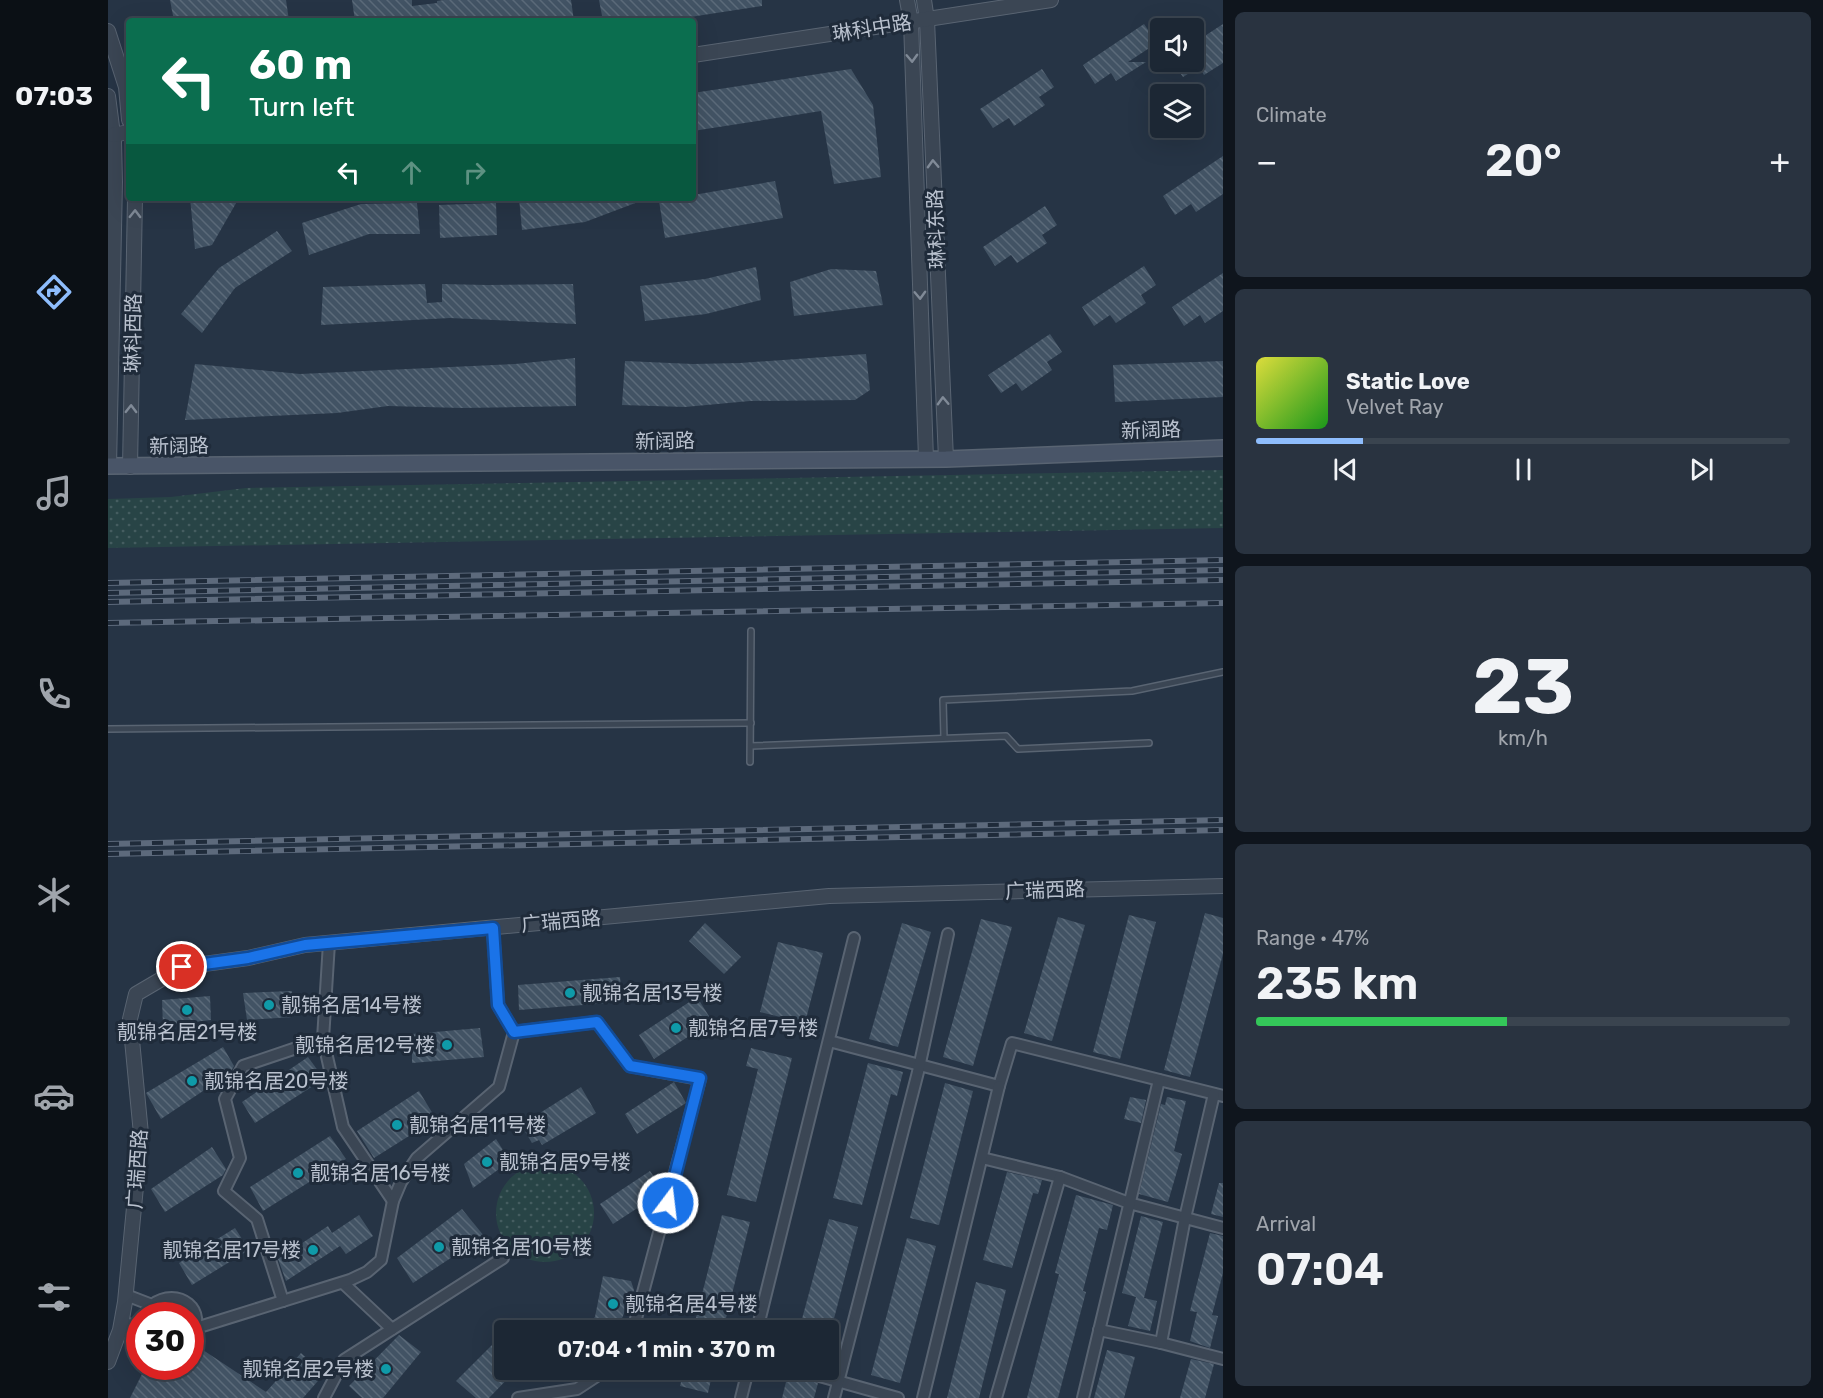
<!DOCTYPE html>
<html lang="en">
<head>
<meta charset="utf-8">
<style>
	:root { --surface:#1c2734; --page:#293340; --text:#f1f3f6; --muted:#a0a5ac; --line:#3a444f; --accent:#8ebdfd }
	body { margin:0; font-family:Rubik,"Noto Sans SC",sans-serif; background:var(--page); color:var(--text); height:100vh; display:flex; flex-direction:column; font-size:22px; white-space:nowrap }
	* { box-sizing:border-box; margin:0 }
	p { font-size:20px; color:var(--muted) }
	.icon { flex:none; width:33px; height:33px; fill:none; stroke:currentColor; stroke-width:2; stroke-linecap:round; stroke-linejoin:round }
	.map { position:relative; flex:1; overflow:hidden }
	.sheet { display:flex; flex-direction:column; gap:12px; padding:12px; background:#0f151d; width:600px }
	.sheet>* { flex:none }
	.guide { position:absolute; left:18px; top:18px; width:570px; height:183px; border-radius:6px; box-shadow:0 6px 24px #0002,0 0 0 2px var(--line); background:#0b6e4f; color:#fff; overflow:hidden }
	.tools { position:absolute; left:1042px; top:18px; display:grid; gap:12px }
	.tools a { display:grid; place-items:center; width:54px; height:54px; border-radius:6px; background:var(--surface); box-shadow:0 6px 24px #0002,0 0 0 2px var(--line); font-size:30px }
	.speed { position:absolute; left:18px; top:1302px; display:flex; gap:12px; font-size:30px; font-weight:700; text-align:center }
	.speed>* { display:grid; place-content:center; width:78px; height:78px; border-radius:50%; background:var(--surface); box-shadow:0 6px 24px #0002,0 0 0 2px var(--line); line-height:1 }
	.speed .limit { border:9px solid #d22; background:#fff; color:#111 }
	.pin { position:absolute; display:grid; place-items:center; width:51px; height:51px; color:#fff; margin:-26px; border:3px solid #fff; border-radius:50%; box-shadow:0 2px 6px #0007 }
	.me { position:absolute; width:66px; margin:-33px; rotate:15deg; stroke-linejoin:round; filter:drop-shadow(0 0 4px #0008) }
	.turn { display:flex; align-items:center; gap:21px; height:126px; padding:0 24px; font-size:27px }
	.turn .icon { width:78px; height:78px; stroke-width:2.5 }
	.turn b { display:block; font-size:42px; line-height:51px }
	.lanes { display:flex; align-items:center; height:57px; padding:0 24px; background:#0003; justify-content:center; gap:30px; direction:ltr }
	.lanes .off { opacity:.35 }
	.big { font-size:45px; font-weight:600; line-height:1.1 }
	.sheet .tile { flex:1; display:flex; flex-direction:column; justify-content:center; gap:9px; min-width:0; padding:0 21px; border-radius:9px; background:var(--page) }
	.sheet .dial { align-items:center; gap:0 }
	.dial b { font-size:78px; line-height:1 }
	.song { display:flex; align-items:center; gap:18px }
	.cover { width:72px; height:72px; border-radius:9px; background:linear-gradient(135deg,hsl(60 70% 55%),hsl(120 70% 35%)) }
	.played { height:6px; border-radius:3px; background:linear-gradient(90deg,var(--accent) 20%,var(--line) 20%) }
	.keys { display:flex; justify-content:space-around; direction:ltr }
	.heat { display:flex; justify-content:space-between; align-items:center; font-size:33px; direction:ltr }
	.charge { height:9px; border-radius:4px; background:linear-gradient(90deg,#34c759 47%,var(--line) 0) }
	.trip { position:absolute; left:386px; top:1320px; width:345px; height:60px; border-radius:6px; background:var(--surface); box-shadow:0 6px 24px #0002,0 0 0 2px var(--line); font-weight:600; line-height:60px; text-align:center }
	main { display:flex; flex:1; min-height:0 }
	.tab-bar { display:flex; flex-direction:column; width:108px; justify-content:space-around; align-items:center; background:#0b1015; color:var(--muted) }
	.tab-bar .icon { width:42px; height:42px }
	.tab-bar .on { color:var(--accent) }
	.tab-bar b { font-size:27px; color:var(--text) }
	.map>svg:first-child { display:block }
	.park { fill:url(#park-dots) }
	.building { fill:url(#building-back-hatch) }
	.lines { fill:none; stroke-linecap:round; stroke-linejoin:round }
	.service-casing { stroke:#596472; stroke-width:8 }
	.minor-casing { stroke:#596472; stroke-width:14 }
	.tertiary-casing { stroke:#596472; stroke-width:16 }
	.secondary-casing { stroke:#596472; stroke-width:18 }
	.service { stroke:#3b4654; stroke-width:5 }
	.minor { stroke:#3b4654; stroke-width:10 }
	.tertiary { stroke:#3b4654; stroke-width:14 }
	.secondary { stroke:#495568; stroke-width:15 }
	.rail-casing { stroke:#5d6a7c; stroke-width:6 }
	.rail { stroke:#1f2b3a; stroke-width:4; stroke-dasharray:11; stroke-linecap:butt }
	.oneway { stroke:#808a97 }
	.route-casing { stroke:#114b97; stroke-width:15 }
	.route { stroke:#1a73e8; stroke-width:10 }
	.culture-dot { fill:#0f9aa8; stroke:#1f2b3a; stroke-width:2 }
	.labels { text-anchor:middle; stroke-width:6; stroke-linejoin:round; paint-order:stroke }
	.street-label { font-size:20px; fill:#b9c1ce; stroke:#1f2b3a }
	.poi-label { font-size:20px; fill:#b9c1ce; stroke:#1f2b3a; text-anchor:start }
</style>
</head>
<body>
<main>
<nav class="tab-bar">
<b>07:03</b>
<svg class="icon on" aria-label="directions" viewBox="0 0 24 24"><path d="M12 3l9 9-9 9-9-9zM9 14v-3h6M13 9l2 2-2 2"/></svg>
<svg class="icon" aria-label="music" viewBox="0 0 24 24"><path d="M9 18V5l10-2v13"/><circle cx="6" cy="18" r="3"/><circle cx="16" cy="16" r="3"/></svg>
<svg class="icon" aria-label="phone" viewBox="0 0 24 24"><path d="M5 4h4l2 5-3 2q2 4 5 5l2-3 5 2v4C11 20 4 13 5 4z"/></svg>
<svg class="icon" aria-label="climate" viewBox="0 0 24 24"><path d="M12 3v18M4 7l16 10M4 17L20 7"/></svg>
<svg class="icon" aria-label="car" viewBox="0 0 24 24"><path d="M5 17H2v-5l4-1 3-4h7l3 4 3 1v5h-3M9 17h6M6 11h13"/><circle cx="7" cy="17" r="2"/><circle cx="17" cy="17" r="2"/></svg>
<svg class="icon" aria-label="filters" viewBox="0 0 24 24"><path d="M4 7h16M4 17h16"/><circle cx="9" cy="7" r="2"/><circle cx="15" cy="17" r="2"/></svg>
</nav>
<div class="map">
<svg width="1115" height="1398" viewBox="0 0 1115 1398">
	<defs>
		<pattern id="park-dots" width="8" height="8" patternUnits="userSpaceOnUse" patternTransform="scale(1.5)"><rect width="8" height="8" fill="#284446"/><path d="M2 2h.1M6 6h.1" fill="none" stroke="#455d60" stroke-width="1.8" stroke-linecap="round"/></pattern>
		<pattern id="building-back-hatch" width="6" height="6" patternUnits="userSpaceOnUse" patternTransform="scale(1.5)"><rect width="6" height="6" fill="#425364"/><path d="M-1 5l2 2M0 0l6 6M5-1l2 2" fill="none" stroke="#5b6a79"/></pattern>
	</defs>
	<rect width="100%" height="100%" fill="#263445"/>
	<g class="park">
		<polygon points="1115,470 1115,528 0,548 0,499 63,497 138,488"/>
		<circle cx="437" cy="1213" r="49"/>
	</g>
	<g class="building">
		<polygon points="62,0 178,0 181,21 66,21"/>
		<polygon points="244,0 304,0 304,6 329,3 329,1 336,0 463,0 466,21 247,21"/>
		<polygon points="491,0 654,0 654,6 556,21 495,21"/>
		<polygon points="1036,24 1049,43 1020,62 1038,62 1008,81 1003,73 987,84 975,65"/>
		<polygon points="1115,24 1115,63 1096,75 1091,67 1075,77 1064,62 1086,62 1086,43"/>
		<polygon points="743,69 765,105 773,177 726,184 713,111 585,131 585,93"/>
		<polygon points="934,69 946,87 931,97 937,105 906,126 901,118 885,128 872,109"/>
		<polygon points="1115,156 1115,194 1088,212 1083,204 1067,215 1055,196"/>
		<polygon points="667,181 675,218 557,238 551,201 585,198 585,195"/>
		<polygon points="82,198 131,198 104,245 87,249"/>
		<polygon points="411,198 537,198 538,199 477,222 414,230"/>
		<polygon points="309,203 312,234 261,234 201,255 194,223 253,204"/>
		<polygon points="388,203 389,235 332,238 331,205"/>
		<polygon points="937,206 949,225 934,235 939,243 909,263 903,255 887,266 875,247"/>
		<polygon points="169,231 184,251 127,288 94,333 73,314 111,268"/>
		<polygon points="1036,266 1048,285 1033,295 1038,303 1008,323 1002,315 986,326 974,307"/>
		<polygon points="648,267 653,300 598,314 537,321 532,286 597,279"/>
		<polygon points="723,269 768,271 775,305 686,316 682,282"/>
		<polygon points="1115,273 1115,311 1097,323 1092,315 1076,326 1064,307"/>
		<polygon points="317,284 319,303 334,302 334,284 379,285 465,284 468,324 342,318 213,325 215,287"/>
		<polygon points="942,334 954,352 939,362 944,370 914,391 908,383 893,393 880,375"/>
		<polygon points="758,354 762,390 747,400 642,401 577,407 514,405 517,361 585,364 632,363"/>
		<polygon points="467,358 468,406 354,408 280,406 229,413 77,420 87,364 192,374 407,364"/>
		<polygon points="1115,361 1115,397 1007,402 1005,365"/>
		<polygon points="1097,913 1115,918 1115,954 1082,1077 1056,1070"/>
		<polygon points="1021,915 1048,922 1012,1059 985,1052"/>
		<polygon points="950,917 977,925 944,1041 916,1033"/>
		<polygon points="873,919 904,927 865,1066 835,1057"/>
		<polygon points="597,923 633,957 616,974 581,941"/>
		<polygon points="794,923 823,932 790,1047 761,1039"/>
		<polygon points="670,942 715,953 697,1023 652,1012"/>
		<polygon points="512,977 514,1002 411,1010 410,985"/>
		<polygon points="184,991 185,1017 139,1020 135,993"/>
		<polygon points="102,996 103,1020 55,1026 54,1000"/>
		<polygon points="589,997 604,1021 546,1059 531,1035"/>
		<polygon points="372,1028 376,1057 304,1063 304,1034"/>
		<polygon points="115,1047 126,1066 122,1073 53,1119 38,1093"/>
		<polygon points="643,1048 684,1058 648,1202 619,1195 650,1069 638,1066"/>
		<polygon points="200,1057 216,1079 147,1123 134,1102"/>
		<polygon points="760,1063 795,1072 789,1096 783,1094 754,1205 725,1198"/>
		<polygon points="566,1082 578,1103 529,1134 517,1114"/>
		<polygon points="837,1083 865,1091 831,1225 802,1218"/>
		<polygon points="473,1087 488,1113 434,1145 431,1140 424,1143 413,1125"/>
		<polygon points="311,1091 328,1119 266,1158 249,1131"/>
		<polygon points="1022,1097 1038,1100 1033,1123 1016,1119"/>
		<polygon points="1059,1097 1078,1101 1066,1151 1074,1154 1060,1202 1031,1194 1053,1104 1057,1105"/>
		<polygon points="222,1136 238,1159 155,1211 142,1187"/>
		<polygon points="388,1139 402,1161 365,1188 356,1164"/>
		<polygon points="104,1147 118,1169 115,1175 57,1212 43,1189"/>
		<polygon points="542,1171 555,1190 554,1192 505,1224 492,1204"/>
		<polygon points="899,1172 934,1180 930,1194 925,1193 904,1268 875,1260"/>
		<polygon points="1111,1183 1115,1183 1115,1217 1103,1214"/>
		<polygon points="968,1195 1005,1205 999,1230 991,1228 975,1291 978,1292 950,1398 919,1398 951,1274 947,1273"/>
		<polygon points="354,1209 376,1236 305,1283 289,1258"/>
		<polygon points="251,1215 265,1236 238,1254 232,1246 178,1281 170,1259 220,1226 224,1233"/>
		<polygon points="614,1215 642,1222 615,1330 585,1330"/>
		<polygon points="1033,1216 1055,1222 1036,1298 1049,1301 1042,1331 1020,1326 1028,1297 1014,1293"/>
		<polygon points="721,1219 750,1227 723,1330 691,1330"/>
		<polygon points="127,1228 141,1250 84,1285 71,1263"/>
		<polygon points="1102,1233 1115,1236 1115,1273 1104,1315 1110,1316 1102,1348 1082,1341 1089,1312 1082,1311"/>
		<polygon points="799,1238 828,1246 792,1383 763,1375"/>
		<polygon points="495,1276 523,1281 526,1290 509,1330 474,1330 487,1317"/>
		<polygon points="868,1282 898,1290 871,1398 839,1398"/>
		<polygon points="396,1333 396,1370 408,1370 381,1398 368,1398 348,1381"/>
		<polygon points="291,1335 313,1352 275,1398 254,1398 241,1386"/>
		<polygon points="95,1350 158,1392 193,1353 216,1374 195,1398 22,1398 38,1366 52,1366 56,1369 82,1366 82,1363 86,1362"/>
		<polygon points="999,1350 1027,1357 1016,1398 986,1398"/>
		<polygon points="1083,1359 1106,1364 1097,1398 1072,1398"/>
		<polygon points="576,1370 605,1370 600,1393 572,1386"/>
		<polygon points="680,1374 710,1383 706,1398 674,1398"/>
	</g>
	<g class="lines">
		<defs>
			<g id="service">
				<polyline points="0,729 643,723"/>
				<polyline points="836,738 835,700 1024,691 1115,672"/>
				<polyline points="643,746 898,736 910,749 1041,743"/>
				<polyline points="642,762 643,631"/>
			</g>
			<g id="minor">
				<polyline points="406,1032 489,1022 522,1066 592,1079 525,1330"/>
				<polyline points="215,1039 235,1127 285,1201"/>
				<polyline points="721,1041 891,1086 904,1043 1115,1096"/>
				<polyline points="874,1158 952,1177 1021,1203 1115,1228"/>
				<polyline points="235,1283 284,1329"/>
				<path d="M18,1295L44,1305C70,1285 102,1311 82,1338"/>
				<polyline points="175,1301 149,1219 116,1191 132,1158 117,1099 135,1066 215,1039 221,943"/>
				<polyline points="13,1321 32,1329"/>
				<polyline points="88,1328 242,1280 259,1272 273,1260 285,1201 293,1182 309,1158 391,1087 406,1032 390,1005 385,928"/>
				<polyline points="649,1330 746,938"/>
				<polyline points="991,1330 1053,1343 1115,1359"/>
				<polyline points="1053,1343 1077,1218 1106,1094"/>
				<polyline points="690,1370 790,1398"/>
				<polyline points="216,1398 236,1360 395,1258"/>
				<polyline points="410,1398 469,1389 498,1370"/>
				<polyline points="633,1398 640,1370"/>
				<polyline points="726,1398 810,1072 840,934"/>
				<polyline points="815,1398 891,1086"/>
				<polyline points="888,1398 952,1177"/>
				<polyline points="975,1398 1051,1080"/>
			</g>
			<g id="tertiary">
				<polyline points="799,0 803,22 818,459"/>
				<polyline points="816,0 819,20 838,459"/>
				<polyline points="0,31 18,87 21,120"/>
				<polyline points="585,55 943,0"/>
				<polyline points="0,96 6,142 7,182 1,466"/>
				<polyline points="5,135 21,132"/>
				<polyline points="22,467 27,198"/>
				<polyline points="0,1362 12,1330 17,1302 33,1134 22,1019 28,994 74,967 140,958 197,945 721,896 1115,886"/>
			</g>
			<polyline id="secondary" points="0,466 838,459 1115,448"/>
		</defs>
		<use href="#service" class="service-casing"/>
		<use href="#minor" class="minor-casing"/>
		<use href="#tertiary" class="tertiary-casing"/>
		<use href="#secondary" class="secondary-casing"/>
		<use href="#service" class="service"/>
		<use href="#minor" class="minor"/>
		<use href="#tertiary" class="tertiary"/>
		<use href="#secondary" class="secondary"/>
		<defs>
			<g id="rail">
				<polyline points="0,583 1115,560"/>
				<polyline points="0,593 1115,570"/>
				<polyline points="0,602 1115,580"/>
				<polyline points="0,623 1115,603"/>
				<polyline points="0,844 1115,820"/>
				<polyline points="0,854 1115,830"/>
			</g>
		</defs>
		<use href="#rail" class="rail-casing"/>
		<use href="#rail" class="rail"/>
	</g>
	<defs><path id="oneway-chevron" d="M-2-3.5L2.5 0L-2 3.5" fill="none" stroke-width="1.6" stroke-linecap="round" stroke-linejoin="round" transform="scale(1.5)"/></defs>
	<g class="oneway">
		<use href="#oneway-chevron" transform="translate(804 58) rotate(88)"/>
		<use href="#oneway-chevron" transform="translate(825 164) rotate(-92)"/>
		<use href="#oneway-chevron" transform="translate(27 214) rotate(-89)"/>
		<use href="#oneway-chevron" transform="translate(812 295) rotate(88)"/>
		<use href="#oneway-chevron" transform="translate(835 401) rotate(-92)"/>
		<use href="#oneway-chevron" transform="translate(23 409) rotate(-89)"/>
	</g>
	<g class="lines">
		<defs>
			<polyline id="route" points="74,967 140,958 197,945 385,928 390,1005 406,1032 489,1022 522,1066 592,1078 560,1203"/>
		</defs>
		<use href="#route" class="route-casing"/>
		<use href="#route" class="route"/>
	</g>
	<g class="culture-dot">
		<circle cx="462" cy="993" r="6"/>
		<circle cx="161" cy="1005" r="6"/>
		<circle cx="79" cy="1010" r="6"/>
		<circle cx="568" cy="1028" r="6"/>
		<circle cx="339" cy="1045" r="6"/>
		<circle cx="84" cy="1081" r="6"/>
		<circle cx="289" cy="1125" r="6"/>
		<circle cx="379" cy="1162" r="6"/>
		<circle cx="190" cy="1173" r="6"/>
		<circle cx="331" cy="1247" r="6"/>
		<circle cx="205" cy="1250" r="6"/>
		<circle cx="505" cy="1304" r="6"/>
		<circle cx="278" cy="1369" r="6"/>
	</g>
	<g class="labels">
		<g class="street-label">
			<text transform="translate(764 28) rotate(-9)" y="7">琳科中路</text>
			<text transform="translate(828 229) rotate(-92)" y="7">琳科东路</text>
			<text transform="translate(25 333) rotate(-89)" y="7">琳科西路</text>
			<text transform="translate(1043 430) rotate(-2)" y="7">新阔路</text>
			<text transform="translate(557 441) rotate(-1)" y="7">新阔路</text>
			<text transform="translate(71 446) rotate(-1)" y="7">新阔路</text>
			<text transform="translate(937 890) rotate(-2)" y="7">广瑞西路</text>
			<text transform="translate(453 921) rotate(-5)" y="7">广瑞西路</text>
			<text transform="translate(29 1169) rotate(-86)" y="7">广瑞西路</text>
		</g>
		<g class="poi-label">
			<text x="474" y="1000">靓锦名居13号楼</text>
			<text x="173" y="1012">靓锦名居14号楼</text>
			<text x="580" y="1035">靓锦名居7号楼</text>
			<text x="79" y="1039" text-anchor="middle">靓锦名居21号楼</text>
			<text x="327" y="1052" text-anchor="end">靓锦名居12号楼</text>
			<text x="96" y="1088">靓锦名居20号楼</text>
			<text x="301" y="1132">靓锦名居11号楼</text>
			<text x="391" y="1169">靓锦名居9号楼</text>
			<text x="202" y="1180">靓锦名居16号楼</text>
			<text x="343" y="1254">靓锦名居10号楼</text>
			<text x="193" y="1257" text-anchor="end">靓锦名居17号楼</text>
			<text x="517" y="1311">靓锦名居4号楼</text>
			<text x="266" y="1376" text-anchor="end">靓锦名居2号楼</text>
		</g>
	</g>
</svg>
<div class="tools">
<a><svg class="icon" aria-label="sound" viewBox="0 0 24 24"><path d="M4 9h4l5-4v14l-5-4H4zM17 9q2 3 0 6"/></svg></a>
<a><svg class="icon" aria-label="layers" viewBox="0 0 24 24"><path d="M12 4l9 5-9 5-9-5zM3 14l9 5 9-5"/></svg></a>
</div>
<div class="speed"><div class="limit">30</div></div>
<div class="pin" style="left:74px;top:967px;background:#d93025"><svg class="icon" aria-label="arrive" viewBox="0 0 24 24"><path d="M6 21V4h12l-3 4 3 4H6"/></svg></div>
<svg class="me" style="left:560px;top:1203px" viewBox="-20 -20 40 40"><circle r="17" fill="#1a73e8" stroke="#fff" stroke-width="3"/><path d="M0-11L8 9 0 5-8 9z" fill="#fff"/></svg>
<div class="trip">07:04 · 1 min · 370 m</div>
<div class="guide">
<div class="turn"><svg class="icon" aria-label="left" viewBox="0 0 24 24"><path d="M17 20v-9H6M10 6l-5 5 5 5"/></svg><div><b>60 m</b>Turn left</div></div>
<div class="lanes"><svg class="icon" aria-label="left" viewBox="0 0 24 24"><path d="M17 20v-9H6M10 6l-5 5 5 5"/></svg><svg class="icon off" aria-label="ahead" viewBox="0 0 24 24"><path d="M12 20V5M6 11l6-6 6 6"/></svg><svg class="icon off" aria-label="right" viewBox="0 0 24 24"><path d="M7 20v-9h11M14 6l5 5-5 5"/></svg></div>
</div>
</div>
<section class="sheet">
<div class="tile"><p>Climate</p>
<div class="heat"><a>−</a><b class="big">20°</b><a>+</a></div>
</div>
<div class="tile">
<div class="song"><i class="cover"></i><div><b>Static Love</b><p>Velvet Ray</p></div></div>
<div class="played"></div>
<div class="keys"><svg class="icon" aria-label="previous" viewBox="0 0 24 24"><path d="M18 5L8 12l10 7zM5 5v14"/></svg><svg class="icon" aria-label="pause" viewBox="0 0 24 24"><path d="M8 5v14M16 5v14"/></svg><svg class="icon" aria-label="next" viewBox="0 0 24 24"><path d="M6 5l10 7-10 7zM19 5v14"/></svg></div>
</div>
<div class="tile dial"><b>23</b><p>km/h</p></div>
<div class="tile"><p>Range · 47%</p><b class="big">235 km</b><div class="charge"></div></div>
<div class="tile"><p>Arrival</p><b class="big">07:04</b></div>
</section>
</main>
</body>
</html>
